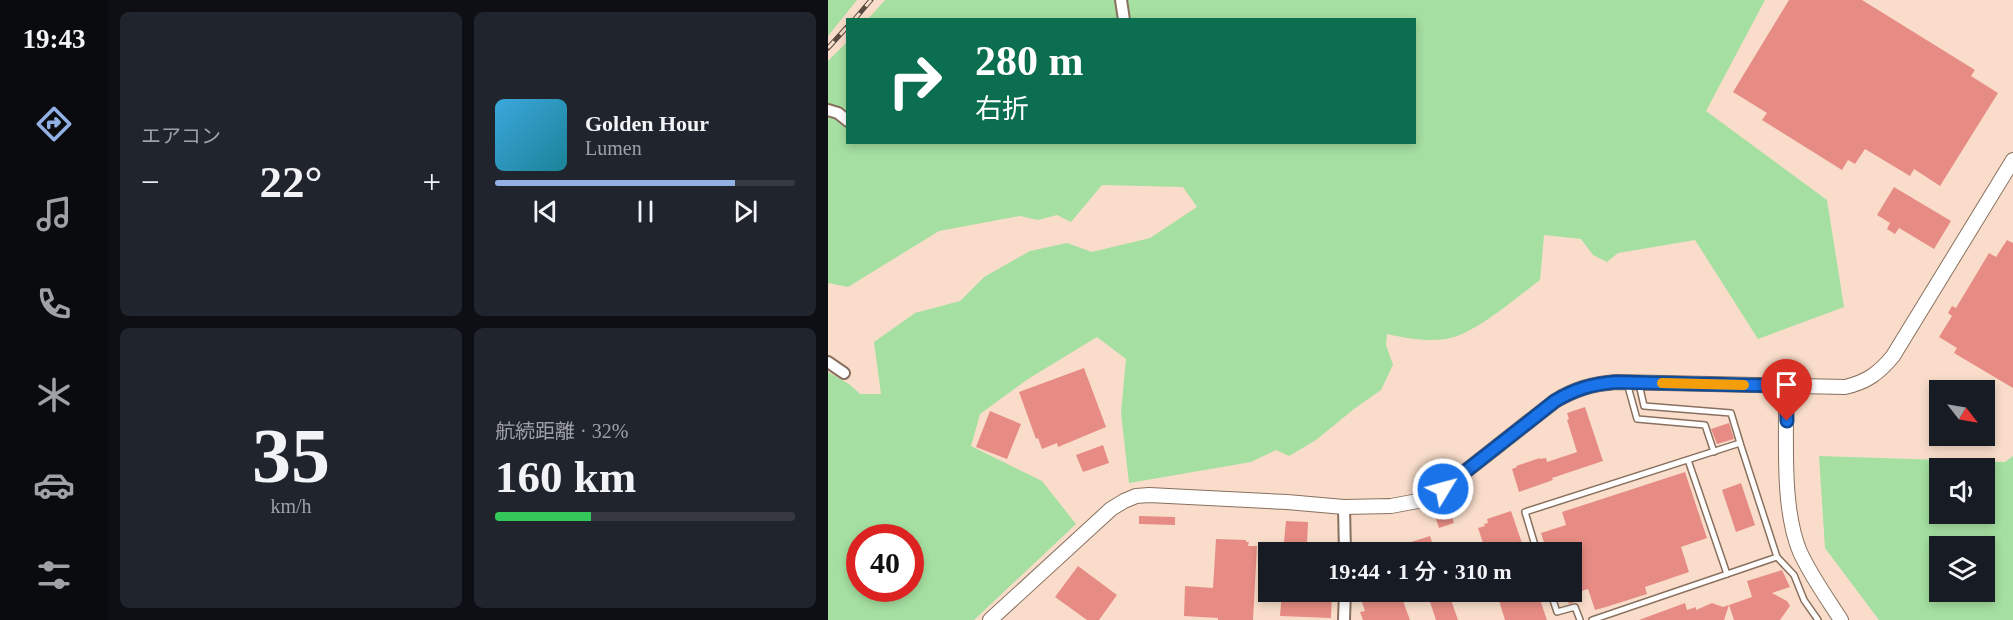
<!DOCTYPE html>
<html lang="ja">
<head>
<meta charset="utf-8">
<style>
	:root { --surface:#171b24; --page:#20242c; --text:#f1f3f6; --muted:#9ea1a6; --line:#363941; --accent:#92b0e3 }
	body { margin:0; font-family:"Times New Roman","Noto Sans JP",serif; background:var(--page); color:var(--text); height:100vh; display:flex; flex-direction:column; font-size:22px; white-space:nowrap }
	* { box-sizing:border-box; margin:0 }
	p { font-size:20px; color:var(--muted) }
	.icon { flex:none; width:33px; height:33px; fill:none; stroke:currentColor; stroke-width:2; stroke-linecap:round; stroke-linejoin:round }
	.map { position:relative; flex:1; overflow:hidden }
	.panel { display:flex; flex-direction:column; gap:12px; padding:12px; background:#0d0f14; width:720px }
	.panel>* { flex:none }
	.top-card { position:absolute; left:18px; top:18px; width:570px; height:126px; border-radius:0px; box-shadow:0 3px 9px #0003; background:#0b6e4f; color:#fff; overflow:hidden }
	.needle { width:39px; rotate:121deg }
	.buttons { position:absolute; left:1101px; top:380px; display:grid; gap:12px }
	.buttons a { display:grid; place-items:center; width:66px; height:66px; border-radius:0px; background:var(--surface); box-shadow:0 3px 9px #0003; font-size:30px }
	.speed { position:absolute; left:18px; top:524px; display:flex; gap:12px; font-size:30px; font-weight:700; text-align:center }
	.speed>* { display:grid; place-content:center; width:78px; height:78px; border-radius:50%; background:var(--surface); box-shadow:0 3px 9px #0003; line-height:1 }
	.speed .limit { border:9px solid #d22; background:#fff; color:#111 }
	.pin { position:absolute; display:grid; place-items:center; width:51px; height:51px; color:#fff; margin:-62px -26px; border-radius:50% 50% 50% 0; rotate:-45deg; box-shadow:0 0 6px #0007 }
	.pin .icon { rotate:45deg }
	.me { position:absolute; width:66px; margin:-33px; rotate:53deg; stroke-linejoin:round; filter:drop-shadow(0 0 4px #0008) }
	.turn { display:flex; align-items:center; gap:21px; height:126px; padding:0 30px; font-size:27px }
	.turn .icon { width:78px; height:78px; stroke-width:2.5 }
	.turn b { display:block; font-size:42px; line-height:51px }
	.big { font-size:45px; font-weight:600; line-height:1.1 }
	.panel .tile { flex:1; display:flex; flex-direction:column; justify-content:center; gap:9px; min-width:0; padding:0 21px; border-radius:9px; background:var(--page) }
	.panel .dial { align-items:center; gap:0 }
	.dial b { font-size:78px; line-height:1 }
	.song { display:flex; align-items:center; gap:18px }
	.cover { width:72px; height:72px; border-radius:9px; background:linear-gradient(135deg,hsl(200 70% 55%),hsl(190 70% 35%)) }
	.played { height:6px; border-radius:3px; background:linear-gradient(90deg,var(--accent) 80%,var(--line) 80%) }
	.keys { display:flex; justify-content:space-around; direction:ltr }
	.heat { display:flex; justify-content:space-between; align-items:center; font-size:33px; direction:ltr }
	.charge { height:9px; border-radius:4px; background:linear-gradient(90deg,#34c759 32%,var(--line) 0) }
	.panel .tiles { flex:1; display:grid; gap:12px; grid-template-columns:repeat(2,1fr) }
	.trip { position:absolute; left:430px; top:542px; width:324px; height:60px; border-radius:0px; background:var(--surface); box-shadow:0 3px 9px #0003; font-weight:600; line-height:60px; text-align:center }
	main { display:flex; flex:1; min-height:0 }
	.menu { display:flex; flex-direction:column; width:108px; justify-content:space-around; align-items:center; background:#090b0e; color:var(--muted) }
	.menu .icon { width:42px; height:42px }
	.menu .on { color:var(--accent) }
	.menu b { font-size:27px; color:var(--text) }
	.map>svg:first-child { display:block }
	.green { fill:#a5dfa1; fill-rule:evenodd }
	.building { fill:#e78c84 }
	.lines { fill:none; stroke-linecap:round; stroke-linejoin:round }
	.lane-casing { stroke:#89705e; stroke-width:8 }
	.street-casing { stroke:#89705e; stroke-width:14 }
	.secondary-casing { stroke:#89705e; stroke-width:16 }
	.lane { stroke:#fff; stroke-width:5 }
	.street { stroke:#fff; stroke-width:10 }
	.secondary { stroke:#fff; stroke-width:14 }
	.rail-casing { stroke:#594b41; stroke-width:5 }
	.rail { stroke:#f9ddca; stroke-width:3; stroke-dasharray:9; stroke-linecap:butt }
	.route-casing { stroke:#114b97; stroke-width:15 }
	.route { stroke:#1a73e8; stroke-width:10 }
	.slow { stroke:#f59e0b; stroke-width:10 }
</style>
</head>
<body>
<main>
<nav class="menu">
<b>19:43</b>
<svg class="icon on" aria-label="directions" viewBox="0 0 24 24"><path d="M12 3l9 9-9 9-9-9zM9 14v-3h6M13 9l2 2-2 2"/></svg>
<svg class="icon" aria-label="music" viewBox="0 0 24 24"><path d="M9 18V5l10-2v13"/><circle cx="6" cy="18" r="3"/><circle cx="16" cy="16" r="3"/></svg>
<svg class="icon" aria-label="phone" viewBox="0 0 24 24"><path d="M5 4h4l2 5-3 2q2 4 5 5l2-3 5 2v4C11 20 4 13 5 4z"/></svg>
<svg class="icon" aria-label="climate" viewBox="0 0 24 24"><path d="M12 3v18M4 7l16 10M4 17L20 7"/></svg>
<svg class="icon" aria-label="car" viewBox="0 0 24 24"><path d="M5 17H2v-5l4-1 3-4h7l3 4 3 1v5h-3M9 17h6M6 11h13"/><circle cx="7" cy="17" r="2"/><circle cx="17" cy="17" r="2"/></svg>
<svg class="icon" aria-label="filters" viewBox="0 0 24 24"><path d="M4 7h16M4 17h16"/><circle cx="9" cy="7" r="2"/><circle cx="15" cy="17" r="2"/></svg>
</nav>
<section class="panel">
<div class="tiles">
<div class="tile"><p>エアコン</p>
<div class="heat"><a>−</a><b class="big">22°</b><a>+</a></div>
</div>
<div class="tile">
<div class="song"><i class="cover"></i><div><b>Golden Hour</b><p>Lumen</p></div></div>
<div class="played"></div>
<div class="keys"><svg class="icon" aria-label="previous" viewBox="0 0 24 24"><path d="M18 5L8 12l10 7zM5 5v14"/></svg><svg class="icon" aria-label="pause" viewBox="0 0 24 24"><path d="M8 5v14M16 5v14"/></svg><svg class="icon" aria-label="next" viewBox="0 0 24 24"><path d="M6 5l10 7-10 7zM19 5v14"/></svg></div>
</div>
<div class="tile dial"><b>35</b><p>km/h</p></div>
<div class="tile"><p>航続距離 · 32%</p><b class="big">160 km</b><div class="charge"></div></div>
</div>
</section>
<div class="map">
<svg width="1185" height="620" viewBox="0 0 1185 620">
	<rect width="100%" height="100%" fill="#f9ddca"/>
	<g class="green">
		<polygon points="0,0 29,0 0,36"/>
		<path d="M57,0H937L878,111L999,200L1016,307L930,339L867,240L790,253L779,262L765,255L753,239L716,235L712,280C689,297 646,335 618,339C598,342 578,338 559,334L558,345L565,365L553,390L526,409L488,440L461,456L448,450L423,462L301,483L293,413L298,359L269,337L200,379L152,414L143,446L214,481L248,524L146,620H0V372L21,384L32,394H53L46,342L87,313L132,301L156,277L202,251L239,243L264,252L322,238L369,207L355,187L274,185L243,222L229,215L210,220L192,216L111,231L20,287L0,283V61L19,42L20,142H586V20L40,19ZM32,537H82V588H32Z"/>
		<path d="M991,456L1177,462L1185,456V620H1051L997,548ZM1112,468H1156V513H1112ZM1112,546H1156V591H1112Z"/>
	</g>
	<g class="building">
		<polygon points="961,0 1034,0 1147,70 1143,76 1170,93 1112,186 1086,169 1082,176 1037,149 1027,164 1020,160 1014,170 934,120 939,113 905,92"/>
		<polygon points="1066,187 1123,221 1106,249 1071,228 1067,234 1059,229 1062,223 1049,215"/>
		<polygon points="1179,240 1185,243 1185,388 1126,353 1129,348 1111,337 1124,316 1120,313 1124,306 1128,308 1161,253 1168,257"/>
		<polygon points="256,368 278,427 230,447 229,443 214,449 210,438 208,439 191,392"/>
		<polygon points="757,407 775,461 724,478 725,480 691,492 684,469 689,467 688,466 712,458 712,459 718,458 719,462 749,452 739,420 741,419 739,413"/>
		<polygon points="162,411 193,424 179,459 148,447"/>
		<polygon points="901,423 906,439 889,444 883,429"/>
		<polygon points="275,445 281,463 255,472 248,455"/>
		<polygon points="857,472 879,538 853,547 861,572 817,587 819,594 778,607 767,610 760,589 747,593 750,601 741,604 737,591 744,591 744,552 719,552 713,533 738,525 734,512"/>
		<polygon points="913,483 927,525 908,532 894,490"/>
		<polygon points="621,508 626,523 611,528 606,513"/>
		<polygon points="683,511 697,552 643,552 656,546 650,528 657,526 656,524 660,523 659,519"/>
		<polygon points="311,516 347,517 347,525 311,524"/>
		<polygon points="458,521 480,522 479,544 509,546 510,552 455,552"/>
		<polygon points="602,536 607,552 555,552 555,551"/>
		<polygon points="388,539 418,540 418,542 421,542 420,546 429,546 425,620 390,620 390,618 356,616 357,586 385,588"/>
		<polygon points="250,566 289,595 271,620 259,620 227,597"/>
		<polygon points="954,570 962,587 944,593 959,601 962,606 952,620 906,620 901,605 924,597 919,581"/>
		<polygon points="454,591 504,591 503,618 452,616"/>
		<polygon points="552,591 620,591 630,620 608,620 599,593 575,601 582,620 535,620 532,612 537,611 533,599"/>
		<polygon points="668,591 709,591 719,620 677,620"/>
		<polygon points="857,603 859,610 868,607 868,610 884,603 895,607 901,605 896,620 811,620"/>
	</g>
	<g class="lines">
		<defs>
			<g id="lane">
				<polyline points="799,383 809,419 877,425 886,452"/>
				<polyline points="811,384 816,406 903,413 912,443"/>
				<polyline points="860,460 899,574"/>
				<polyline points="709,552 697,512 912,443 949,557 966,575 976,600 990,620"/>
				<polyline points="722,591 729,612 747,607 752,620"/>
				<polyline points="764,620 949,557"/>
			</g>
			<g id="street">
				<polyline points="293,0 296,20"/>
				<polyline points="0,110 10,113 20,121"/>
				<polyline points="0,362 16,373"/>
				<polyline points="516,507 517,552"/>
				<polyline points="516,620 517,591"/>
			</g>
			<g id="secondary">
				<path d="M958,386C959,436 953,507 972,552C983,576 999,598 1013,620"/>
				<path d="M162,620L283,509L296,501L308,496L321,495L459,502L516,507L563,506L590,501L615,489L727,401C747,389 764,384 788,382L1017,387C1039,382 1051,373 1065,356L1185,160"/>
			</g>
		</defs>
		<use href="#lane" class="lane-casing"/>
		<use href="#street" class="street-casing"/>
		<use href="#secondary" class="secondary-casing"/>
		<use href="#lane" class="lane"/>
		<use href="#street" class="street"/>
		<use href="#secondary" class="secondary"/>
		<defs>
			<g id="rail">
				<polyline points="26,20 43,0"/>
				<polyline points="0,48 20,26"/>
			</g>
		</defs>
		<use href="#rail" class="rail-casing"/>
		<use href="#rail" class="rail"/>
	</g>
	<g class="lines">
		<defs>
			<path id="route" d="M615,489L727,401C747,389 764,384 788,382L958,386L959,421"/>
		</defs>
		<use href="#route" class="route-casing"/>
		<use href="#route" class="route"/>
		<polyline class="slow" points="834,383 916,385"/>
	</g>
</svg>
<div class="buttons">
<a><svg class="needle" viewBox="-14 -14 28 28"><path d="M0-13l5 13h-10z" fill="#e53935"/><path d="M0 13l5-13h-10z" fill="#9ea1a6"/></svg></a>
<a><svg class="icon" aria-label="sound" viewBox="0 0 24 24"><path d="M4 9h4l5-4v14l-5-4H4zM17 9q2 3 0 6"/></svg></a>
<a><svg class="icon" aria-label="layers" viewBox="0 0 24 24"><path d="M12 4l9 5-9 5-9-5zM3 14l9 5 9-5"/></svg></a>
</div>
<div class="speed"><div class="limit">40</div></div>
<div class="pin" style="left:959px;top:421px;background:#d93025"><svg class="icon" aria-label="arrive" viewBox="0 0 24 24"><path d="M6 21V4h12l-3 4 3 4H6"/></svg></div>
<svg class="me" style="left:615px;top:489px" viewBox="-20 -20 40 40"><circle r="17" fill="#1a73e8" stroke="#fff" stroke-width="3"/><path d="M0-11L8 9 0 5-8 9z" fill="#fff"/></svg>
<div class="trip">19:44 · 1 分 · 310 m</div>
<div class="top-card">
<div class="turn"><svg class="icon" aria-label="right" viewBox="0 0 24 24"><path d="M7 20v-9h11M14 6l5 5-5 5"/></svg><div><b>280 m</b>右折</div></div>
</div>
</div>
</main>
</body>
</html>
